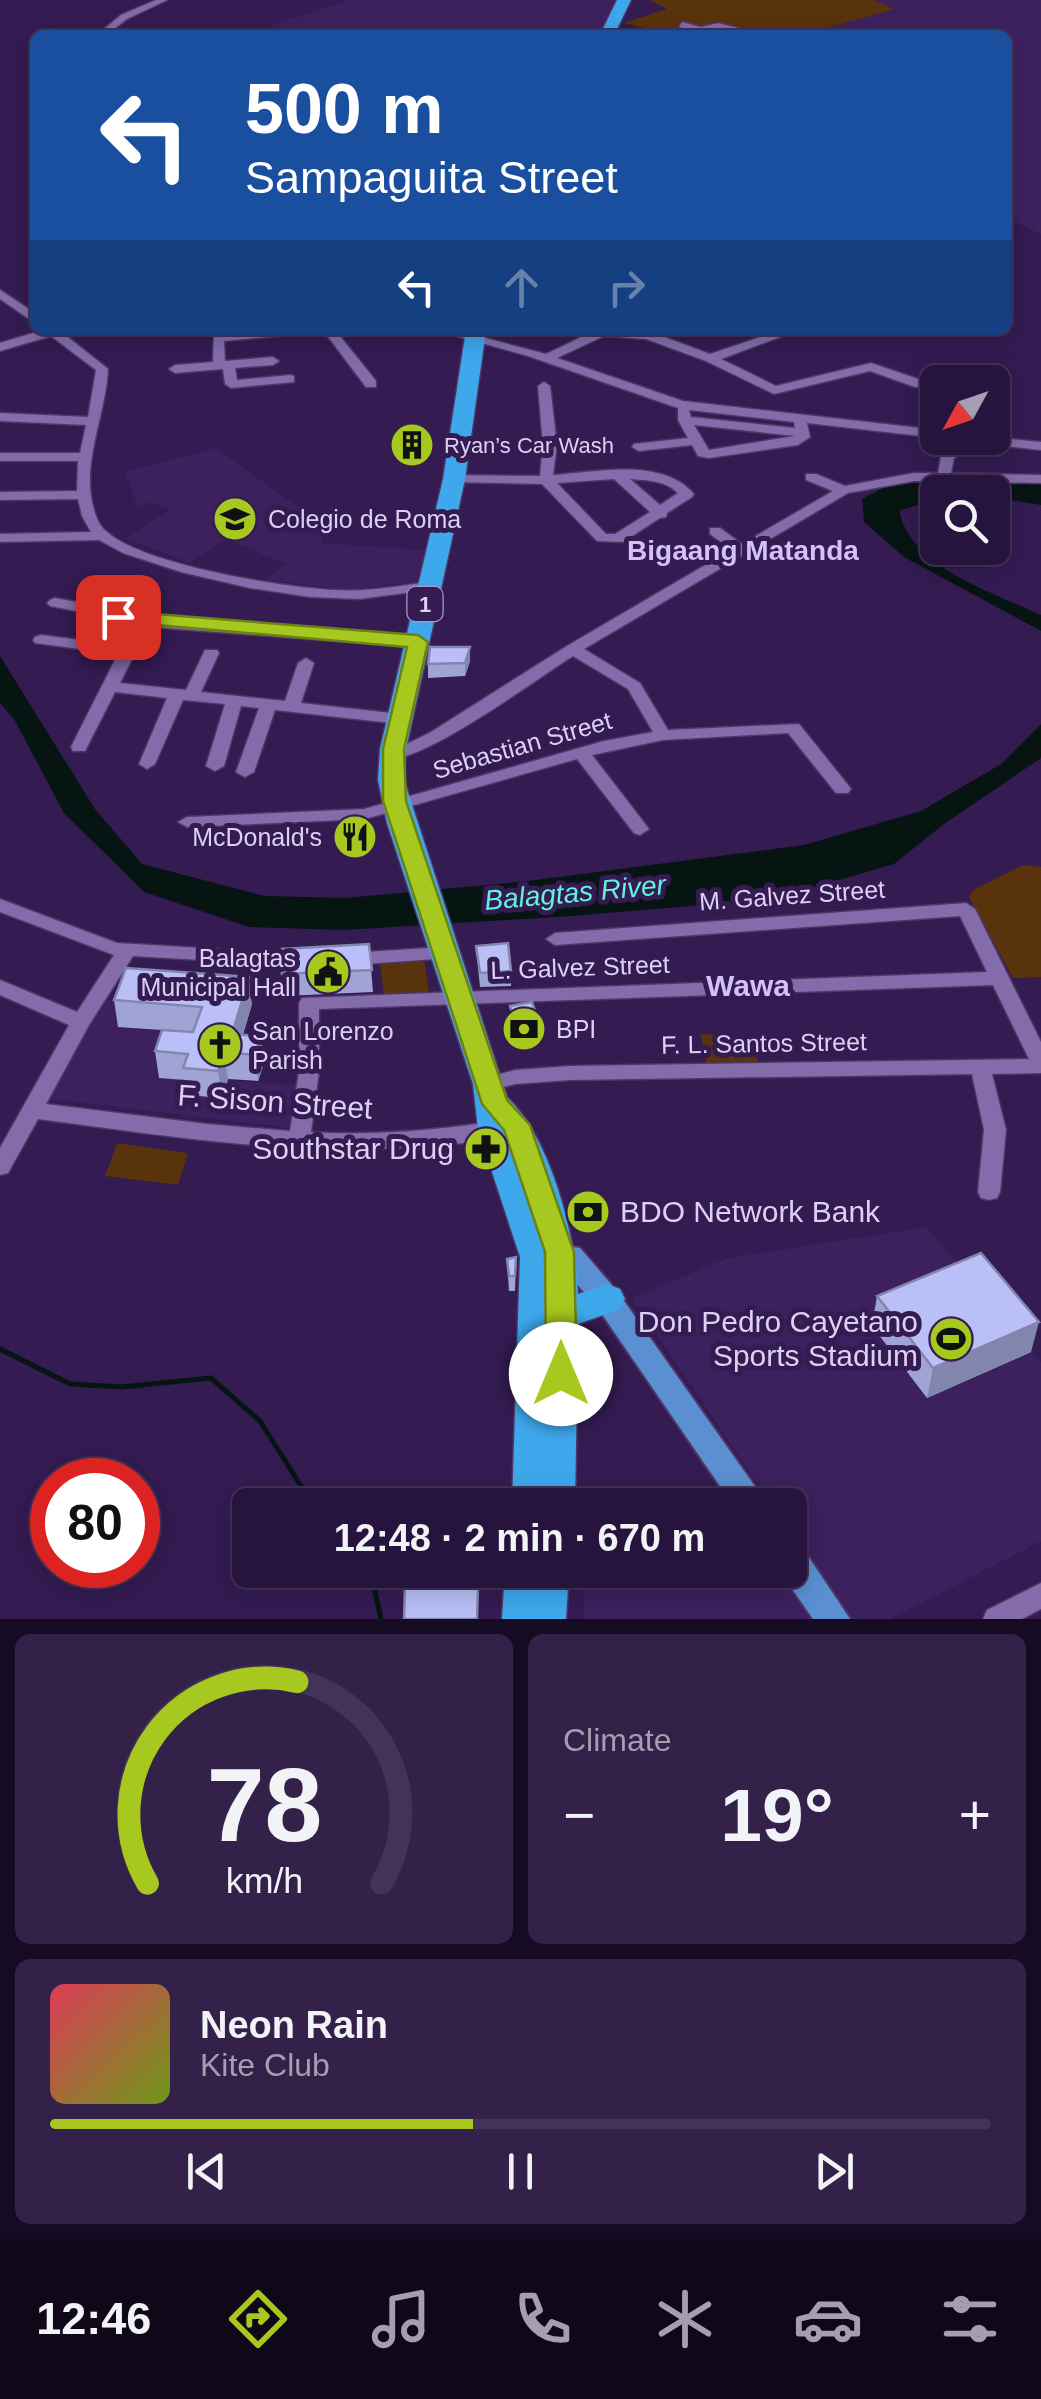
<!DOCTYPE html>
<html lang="en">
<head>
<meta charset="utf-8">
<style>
	:root { --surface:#27143e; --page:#332149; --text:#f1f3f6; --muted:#a49eb0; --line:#433358; --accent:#a7c81f }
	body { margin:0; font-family:Arial,sans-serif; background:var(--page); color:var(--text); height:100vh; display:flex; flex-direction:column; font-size:38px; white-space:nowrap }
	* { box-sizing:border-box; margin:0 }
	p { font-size:32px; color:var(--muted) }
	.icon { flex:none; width:55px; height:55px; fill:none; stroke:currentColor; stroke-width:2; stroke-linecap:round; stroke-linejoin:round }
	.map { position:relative; height:1619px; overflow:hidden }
	.panel { display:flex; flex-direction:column; gap:15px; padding:15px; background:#150b22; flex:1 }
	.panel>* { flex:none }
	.guide { position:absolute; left:30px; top:30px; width:982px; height:305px; border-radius:15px; box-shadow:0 5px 25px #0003,0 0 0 2px var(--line); background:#1a4fa0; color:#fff; overflow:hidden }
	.needle { width:65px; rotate:230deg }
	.controls { position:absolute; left:920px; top:365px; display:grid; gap:20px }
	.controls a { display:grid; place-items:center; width:90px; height:90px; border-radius:15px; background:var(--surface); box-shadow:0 5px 25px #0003,0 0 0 2px var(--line); font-size:50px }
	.speed { position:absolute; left:30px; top:1458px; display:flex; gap:20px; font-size:50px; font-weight:700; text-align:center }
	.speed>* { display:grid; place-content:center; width:130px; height:130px; border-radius:50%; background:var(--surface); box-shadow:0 5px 25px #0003,0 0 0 2px var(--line); line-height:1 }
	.speed .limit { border:15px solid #d22; background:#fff; color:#111 }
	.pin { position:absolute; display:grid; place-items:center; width:85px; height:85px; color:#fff; margin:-42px; border-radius:20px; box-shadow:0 5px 15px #0006 }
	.me { position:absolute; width:110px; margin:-55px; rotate:0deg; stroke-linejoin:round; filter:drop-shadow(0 0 8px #0008) }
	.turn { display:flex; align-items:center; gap:35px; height:210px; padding:0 50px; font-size:45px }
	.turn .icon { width:130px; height:130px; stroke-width:2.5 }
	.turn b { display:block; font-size:70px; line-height:85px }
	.lanes { display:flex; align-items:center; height:95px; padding:0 50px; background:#0003; justify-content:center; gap:50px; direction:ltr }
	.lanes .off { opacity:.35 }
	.big { font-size:75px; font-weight:800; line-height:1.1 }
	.panel .widget { flex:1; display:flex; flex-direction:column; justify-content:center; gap:15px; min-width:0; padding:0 35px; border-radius:15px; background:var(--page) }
	.panel .dial { align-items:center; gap:0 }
	.dial svg { height:260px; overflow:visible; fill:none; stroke:var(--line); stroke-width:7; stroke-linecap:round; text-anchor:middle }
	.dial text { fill:var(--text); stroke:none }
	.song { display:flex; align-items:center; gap:30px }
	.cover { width:120px; height:120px; border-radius:15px; background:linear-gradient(135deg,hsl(350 70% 55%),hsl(80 70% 35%)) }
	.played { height:10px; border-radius:5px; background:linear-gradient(90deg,var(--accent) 45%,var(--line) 45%) }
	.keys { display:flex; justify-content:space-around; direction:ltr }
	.heat { display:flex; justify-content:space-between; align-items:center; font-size:55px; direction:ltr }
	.panel .tiles { flex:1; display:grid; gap:15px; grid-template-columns:1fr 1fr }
	.widget:last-child { grid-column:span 2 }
	.trip { position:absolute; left:232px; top:1488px; width:575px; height:100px; border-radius:15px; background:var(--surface); box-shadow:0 5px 25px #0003,0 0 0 2px var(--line); font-weight:800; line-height:100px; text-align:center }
	.tab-bar { display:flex; height:160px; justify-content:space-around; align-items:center; background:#100819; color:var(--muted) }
	.tab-bar .icon { width:70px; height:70px }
	.tab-bar .current { color:var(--accent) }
	.tab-bar b { font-size:45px; color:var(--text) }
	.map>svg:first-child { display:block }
	.built { fill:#3d215f }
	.green { fill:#59330c }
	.water { fill:#071512 }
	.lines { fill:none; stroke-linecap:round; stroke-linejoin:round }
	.stream { stroke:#071512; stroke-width:5 }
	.river { fill:#071512; fill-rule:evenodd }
	.minor-casing { stroke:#4e3767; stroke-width:3 }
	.major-casing { stroke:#4e3767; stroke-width:4 }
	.highway-casing { stroke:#4e3767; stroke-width:3 }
	.minor { fill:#846caa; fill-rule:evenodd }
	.major { fill:#5a90d2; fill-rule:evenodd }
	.highway { fill:#3ea8ec; fill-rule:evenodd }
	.wall { fill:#a0a4d4 }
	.shaded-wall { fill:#8286ad }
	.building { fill:#babff7; stroke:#8286ad; stroke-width:2.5 }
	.route { fill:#a7c81f; stroke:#6d8214; stroke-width:2.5 }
	.labels { text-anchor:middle; stroke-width:10; stroke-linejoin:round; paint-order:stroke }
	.far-poi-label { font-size:22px; fill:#ddd1f3; stroke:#341b52; text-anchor:start }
	.shield { fill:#341b52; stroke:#aa9ac3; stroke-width:2.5 }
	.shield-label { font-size:22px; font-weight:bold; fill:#ddd1f3 }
	.poi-label { font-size:25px; fill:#ddd1f3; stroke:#341b52; text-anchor:start }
	.street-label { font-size:25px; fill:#ddd1f3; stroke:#341b52 }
	.neighbourhood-label { font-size:28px; font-weight:bold; fill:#d4c1f7; stroke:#341b52 }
	.water-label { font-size:28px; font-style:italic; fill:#62f3dc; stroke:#341b52 }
	.quarter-label { font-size:30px; font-weight:bold; fill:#d4c1f7; stroke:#341b52 }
	.near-street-label { font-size:30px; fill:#ddd1f3; stroke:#341b52 }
	.near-poi-label { font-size:30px; fill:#ddd1f3; stroke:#341b52; text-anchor:end }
</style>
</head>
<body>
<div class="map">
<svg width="1041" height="1619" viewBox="0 0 1041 1619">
	<rect width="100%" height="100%" fill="#341b52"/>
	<g class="built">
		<polygon points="349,0 615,0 599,35 284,35 271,25"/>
		<polygon points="873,0 1041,0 1041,234 1008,219 1008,35 803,35 893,9"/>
		<polygon points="216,448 325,527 322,543 425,550 416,582 349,590 266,580 286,564 226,539 189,563 126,538 170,510 150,502 138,508 125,471"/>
		<polygon points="99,999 127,1003 119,1027 175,1031 160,1078 300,1085 288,1128 43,1098"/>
		<polygon points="926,1227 1041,1362 1041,1541 890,1619 851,1619 790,1531 790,1505 772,1505 632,1298 728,1258"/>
		<polygon points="583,1570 781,1570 816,1619 584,1619"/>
	</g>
	<g class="green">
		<polygon points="650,0 873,0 895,9 803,35 677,35 623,23 667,9"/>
		<polygon points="1023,865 1041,867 1041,977 1013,978 969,897 973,890"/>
		<polygon points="424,959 429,992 384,996 380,963"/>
		<polygon points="701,1034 744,1036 742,1040 723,1040 724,1050 757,1056 759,1066 707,1068"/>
		<polygon points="117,1143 188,1153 178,1185 105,1176"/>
	</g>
	<g class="water">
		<path d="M894,482L1041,483V496L938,492L937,497L915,498L899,508C907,567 995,593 1041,615V631L904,557L864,522L862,499Z"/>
		<polygon points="0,656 95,809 142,864 265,896 345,898 528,881 804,845 921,811 1001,764 1041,724 1041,758 944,824 894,864 809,889 703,905 571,916 344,930 249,927 144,892 64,813 14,719 0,703"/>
	</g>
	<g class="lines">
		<g class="stream">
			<polyline points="0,1349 70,1384 122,1387 211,1378 260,1421 313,1505"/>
			<polyline points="362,1570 374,1587 381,1619"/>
		</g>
		<g class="river">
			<polygon points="983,484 1041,493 1041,505 992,497 992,492 975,492 976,486"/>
			<polygon points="938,487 948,492 938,492 938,499 898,511 901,517 898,521 884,521 876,508"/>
		</g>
		<defs>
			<g id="minor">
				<polygon points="156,0 167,0 127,19 106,35 97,35 121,15"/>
				<path d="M682,22L701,27L718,23L767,35C749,35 730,28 713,30L718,31V35H712L679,27Z"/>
				<polygon points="0,290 35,313 35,323 0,299"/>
				<path d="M43,330H59L108,369C106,416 79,466 95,513C97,520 101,528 107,532C144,565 286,588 336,590C367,592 398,586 428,582L435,586L428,590L359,599L310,597L250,588L181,572L123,553L99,540L0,542V534L91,532L82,516L78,499L0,500V492L77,491L78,461H0V453H80L86,425L0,421V413L88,417L96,370L51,336L0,351V343Z"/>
				<polygon points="262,330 304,330 298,334 224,341 225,361 273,357 279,361 273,365 235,368 237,380 290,375 294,376 294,382 231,388 225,384 223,369 175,373 169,369 175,365 213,362 214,335"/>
				<polygon points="323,330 335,330 376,381 376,387 366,387"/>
				<path d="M435,330H455L546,354L596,330L648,331L710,354L781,330H799L721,359L776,386L871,363L921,380L943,382H938V388L915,387L870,371L774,394L706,361L646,339L604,336L557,358L683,401L938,430V438H940H938L807,423L810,437L798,445L709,458L698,456L692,445L639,451L632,447L634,444L688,438L678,420V408L528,356ZM689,410L794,422L795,428L691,417ZM694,425L795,436L709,450Z"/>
				<path d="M544,382L550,386L557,445L553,475C597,472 662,457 694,494L692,497L667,513L666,517L660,518L623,542L597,541L542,484L449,482L447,479L454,475L540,476L543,445L538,386ZM614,479L650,512L615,534H606L557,483ZM630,479C648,480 666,481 678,493L660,505Z"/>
				<polygon points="992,382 998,383 999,386 992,391"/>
				<path d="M992,437L1041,442V450L979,443L954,458L951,473L1041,475V483L914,481L848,493L584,649L640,683L668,730L799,724L848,785L851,789L848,793H836L788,733L663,740L592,755L649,829L640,835L634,833L577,759L365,819L187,827L178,822L187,817L364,809L604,741L653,732L628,689L573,656C538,678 423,763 387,759L385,755L431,732L567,646L731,550L710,534V528H720L742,544L833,491L806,480V474H816L845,486L914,473H938L941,456L963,441L960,438Z"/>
				<polygon points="55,598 164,618 418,637 426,642 418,647 164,628 50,606 47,603 50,600"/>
				<polygon points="41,635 127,646 135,653 120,683 186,690 205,650 217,650 219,653 201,692 285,701 298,663 306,658 314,663 301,703 400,714 408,719 400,724 275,710 254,772 245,777 236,772 259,708 241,706 224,766 215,771 206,766 225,704 183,700 155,764 147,769 139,764 167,698 115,692 85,751 73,751 71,747 118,654 35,643 33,640 35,637"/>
				<path d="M0,899L117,943L304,954L311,955L314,960L311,965L304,966L133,956L89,1025L46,1104L207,1124L290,1131L299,1071V1003L302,998L987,972L960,916L555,945L546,939L555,933L966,903L975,909L1041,1042V1073L992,1074L1006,1130L1000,1192L997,1198L989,1200L981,1198L978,1192L984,1130L972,1074L570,1080L515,1084L489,1091L482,1089L479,1084L482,1079L515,1070L570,1066L1029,1059L993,985L319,1009V1071L311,1132C375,1136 439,1130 503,1120L510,1122L514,1128L510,1134C479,1143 444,1145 412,1147C287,1156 161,1135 38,1119L8,1173L0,1175V1148L69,1025L0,995V980L77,1012L114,955L0,912Z"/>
				<polygon points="444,947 451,948 454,953 451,958 350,965 343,964 340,959 343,954 350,953"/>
				<polygon points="1041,1583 1041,1609 1022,1619 983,1619 987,1610"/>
			</g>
			<g id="major">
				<polygon points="548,1243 580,1248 617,1291 768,1505 733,1505 597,1307 562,1267 538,1262 534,1254 538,1246"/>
				<polygon points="790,1543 802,1547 850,1619 813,1619 779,1570 790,1570"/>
			</g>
			<g id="highway">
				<polygon points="617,0 631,0 614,35 600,35"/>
				<path d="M466,330H486L465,479L406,749L404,780L507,1097C550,1137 576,1236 578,1294L607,1284L620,1289L625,1299L620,1309L578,1324L575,1505H512L520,1257L478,1129L473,1084L387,823L378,780L380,749L443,479Z"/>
				<polygon points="505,1570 569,1570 566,1619 502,1619"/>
			</g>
		</defs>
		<use href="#minor" class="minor-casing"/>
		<use href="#major" class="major-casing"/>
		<use href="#highway" class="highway-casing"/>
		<use href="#minor" class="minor"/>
		<use href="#major" class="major"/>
		<use href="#highway" class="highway"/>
	</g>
	<g class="wall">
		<polygon points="418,434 417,451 406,450 406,444"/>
		<polygon points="470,647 470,661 465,676 428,678 428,664"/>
		<polygon points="369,944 373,992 284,996 282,974"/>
		<polygon points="476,946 511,971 511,986 480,987"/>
		<polygon points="114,1000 252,1004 243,1035 264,1063 258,1081 228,1079 222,1098 187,1095 185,1080 159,1078 155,1051 162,1030 118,1027"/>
		<polygon points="510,1006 539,1023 538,1038 516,1041 510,1020"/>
		<polygon points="516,1257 515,1291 509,1291 507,1259"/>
		<polygon points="877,1296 1031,1352 927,1398 872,1326"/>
	</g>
	<g class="shaded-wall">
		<polygon points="470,647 470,661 465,676 465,663"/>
		<polygon points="249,977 252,1004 237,1053 232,1034"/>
		<polygon points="261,1036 264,1063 258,1081 255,1055"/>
		<polygon points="224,1052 228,1079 222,1098 218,1071"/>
		<polygon points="1039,1322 1031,1352 927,1398 933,1368"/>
	</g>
	<g class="building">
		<polygon points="408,433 418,434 416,444 406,444"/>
		<polygon points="430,647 470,647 465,663 428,664"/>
		<polygon points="508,943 511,971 480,973 476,946"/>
		<polygon points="369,944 372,970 282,974 282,949"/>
		<polygon points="126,968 249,977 232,1034 261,1036 255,1055 224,1052 218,1071 183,1068 188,1054 155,1051 162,1030 193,1032 202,1007 114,1000"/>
		<polygon points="532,1002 539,1023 516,1026 510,1006"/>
		<polygon points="981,1253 1039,1322 933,1368 877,1296"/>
		<polygon points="516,1257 515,1276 509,1276 507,1259"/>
		<polygon points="405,1584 478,1588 477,1619 404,1619"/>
	</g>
	<polygon class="route" points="118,611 418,635 428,642 404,749 406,801 507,1100 530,1125 574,1252 577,1374 572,1383 561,1386 550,1383 546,1374 545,1252 504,1130 482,1104 383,801 383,749 407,647 111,621 109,617"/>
	<defs>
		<symbol id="building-disc" viewBox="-11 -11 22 22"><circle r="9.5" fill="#a7c81f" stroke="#341b52"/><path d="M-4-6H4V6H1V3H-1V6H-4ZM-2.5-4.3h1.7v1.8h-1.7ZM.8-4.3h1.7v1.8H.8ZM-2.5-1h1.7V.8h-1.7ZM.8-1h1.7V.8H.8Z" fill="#111"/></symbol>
		<symbol id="university-disc" viewBox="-11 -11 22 22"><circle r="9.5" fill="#a7c81f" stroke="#341b52"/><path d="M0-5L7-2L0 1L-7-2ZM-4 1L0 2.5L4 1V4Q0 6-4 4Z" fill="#111"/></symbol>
		<symbol id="restaurant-disc" viewBox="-11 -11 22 22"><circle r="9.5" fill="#a7c81f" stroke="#341b52"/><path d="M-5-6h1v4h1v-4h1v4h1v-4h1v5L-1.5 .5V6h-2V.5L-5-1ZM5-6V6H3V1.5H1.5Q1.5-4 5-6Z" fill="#111"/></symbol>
		<symbol id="civic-disc" viewBox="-11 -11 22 22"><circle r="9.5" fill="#a7c81f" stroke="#341b52"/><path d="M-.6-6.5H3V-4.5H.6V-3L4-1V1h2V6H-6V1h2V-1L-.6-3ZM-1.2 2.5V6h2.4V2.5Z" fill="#111"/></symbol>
		<symbol id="bank-disc" viewBox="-11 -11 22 22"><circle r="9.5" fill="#a7c81f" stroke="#341b52"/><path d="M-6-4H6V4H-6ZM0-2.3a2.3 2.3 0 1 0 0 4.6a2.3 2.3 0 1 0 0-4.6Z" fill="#111"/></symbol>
		<symbol id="church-disc" viewBox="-11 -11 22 22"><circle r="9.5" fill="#a7c81f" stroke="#341b52"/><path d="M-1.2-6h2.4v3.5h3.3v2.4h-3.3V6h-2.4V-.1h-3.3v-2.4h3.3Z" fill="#111"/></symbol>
		<symbol id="pharmacy-disc" viewBox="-11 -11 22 22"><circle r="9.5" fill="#a7c81f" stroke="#341b52"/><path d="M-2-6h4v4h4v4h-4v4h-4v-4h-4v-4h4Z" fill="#111"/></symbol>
		<symbol id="stadium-disc" viewBox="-11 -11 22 22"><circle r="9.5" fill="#a7c81f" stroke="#341b52"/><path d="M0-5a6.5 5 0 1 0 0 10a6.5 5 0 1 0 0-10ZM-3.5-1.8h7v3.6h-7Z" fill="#111"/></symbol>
	</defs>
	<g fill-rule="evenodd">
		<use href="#building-disc" x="387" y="420" width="50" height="50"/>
		<use href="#university-disc" x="210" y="494" width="50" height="50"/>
		<use href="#restaurant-disc" x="330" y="812" width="50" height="50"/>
		<use href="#civic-disc" x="303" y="947" width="50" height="50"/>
		<use href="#bank-disc" x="499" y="1004" width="50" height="50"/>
		<use href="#church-disc" x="195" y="1020" width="50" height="50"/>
		<use href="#pharmacy-disc" x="461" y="1124" width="50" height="50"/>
		<use href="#bank-disc" x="563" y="1187" width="50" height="50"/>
		<use href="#stadium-disc" x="926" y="1314" width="50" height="50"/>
	</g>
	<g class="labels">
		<g class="far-poi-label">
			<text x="444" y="453">Ryan’s Car Wash</text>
		</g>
		<rect class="shield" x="407.5" y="587" width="35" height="34" rx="8"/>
		<g class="shield-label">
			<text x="425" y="612">1</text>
		</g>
		<g class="poi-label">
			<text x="268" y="528">Colegio de Roma</text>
			<text x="322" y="846" text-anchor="end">McDonald's</text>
			<text x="296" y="967" text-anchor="end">Balagtas<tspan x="296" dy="29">Municipal Hall</tspan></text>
			<text x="556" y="1038">BPI</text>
			<text x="252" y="1040">San Lorenzo<tspan x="252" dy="29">Parish</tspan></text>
		</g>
		<g class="street-label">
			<text transform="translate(522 745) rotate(-16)" y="9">Sebastian Street</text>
			<text transform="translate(792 895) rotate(-4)" y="9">M. Galvez Street</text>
			<text transform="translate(580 967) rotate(-2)" y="9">L. Galvez Street</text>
			<text transform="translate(764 1043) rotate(-1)" y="9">F. L. Santos Street</text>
		</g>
		<g class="neighbourhood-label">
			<text x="743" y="560">Bigaang Matanda</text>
		</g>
		<g class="water-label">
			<text transform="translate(575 892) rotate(-5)" y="10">Balagtas River</text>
		</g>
		<g class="quarter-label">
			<text x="748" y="996">Wawa</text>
		</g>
		<g class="near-street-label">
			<text transform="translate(275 1102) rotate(4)" y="10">F. Sison Street</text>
		</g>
		<g class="near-poi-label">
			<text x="454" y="1159">Southstar Drug</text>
			<text x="620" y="1222" text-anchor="start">BDO Network Bank</text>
			<text x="918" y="1332">Don Pedro Cayetano<tspan x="918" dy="34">Sports Stadium</tspan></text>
		</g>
	</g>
</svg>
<div class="controls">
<a><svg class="needle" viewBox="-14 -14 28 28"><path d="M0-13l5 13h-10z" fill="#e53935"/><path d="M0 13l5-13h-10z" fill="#a49eb0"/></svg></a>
<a><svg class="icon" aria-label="search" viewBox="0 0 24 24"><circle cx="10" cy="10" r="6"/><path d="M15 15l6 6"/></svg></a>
</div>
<div class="speed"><div class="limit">80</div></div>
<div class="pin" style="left:118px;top:617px;background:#d93025"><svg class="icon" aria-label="arrive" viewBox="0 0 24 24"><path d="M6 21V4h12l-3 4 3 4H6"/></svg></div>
<svg class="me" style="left:561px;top:1374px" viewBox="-20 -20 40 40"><circle r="19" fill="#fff"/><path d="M0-13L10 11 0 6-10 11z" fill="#a7c81f"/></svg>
<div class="trip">12:48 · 2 min · 670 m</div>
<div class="guide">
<div class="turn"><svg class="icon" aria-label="left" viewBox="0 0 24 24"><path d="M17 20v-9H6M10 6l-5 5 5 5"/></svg><div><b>500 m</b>Sampaguita Street</div></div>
<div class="lanes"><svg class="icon" aria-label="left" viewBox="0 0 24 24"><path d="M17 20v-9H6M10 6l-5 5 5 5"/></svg><svg class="icon off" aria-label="ahead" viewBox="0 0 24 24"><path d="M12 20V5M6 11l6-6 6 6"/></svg><svg class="icon off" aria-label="right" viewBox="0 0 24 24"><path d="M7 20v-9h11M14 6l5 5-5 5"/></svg></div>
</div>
</div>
<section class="panel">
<div class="tiles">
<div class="widget dial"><svg viewBox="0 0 100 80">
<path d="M14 69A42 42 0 1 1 86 69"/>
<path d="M14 69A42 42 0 0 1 60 7" stroke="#a7c81f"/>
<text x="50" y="56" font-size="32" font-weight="700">78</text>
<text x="50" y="72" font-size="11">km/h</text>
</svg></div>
<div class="widget"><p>Climate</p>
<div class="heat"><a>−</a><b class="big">19°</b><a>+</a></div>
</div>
<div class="widget">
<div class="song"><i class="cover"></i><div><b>Neon Rain</b><p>Kite Club</p></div></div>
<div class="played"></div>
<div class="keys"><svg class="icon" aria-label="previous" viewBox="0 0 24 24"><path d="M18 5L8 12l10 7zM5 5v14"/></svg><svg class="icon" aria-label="pause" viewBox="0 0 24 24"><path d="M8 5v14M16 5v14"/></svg><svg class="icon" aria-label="next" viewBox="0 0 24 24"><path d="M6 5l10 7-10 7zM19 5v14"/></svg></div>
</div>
</div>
</section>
<nav class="tab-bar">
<b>12:46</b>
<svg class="icon current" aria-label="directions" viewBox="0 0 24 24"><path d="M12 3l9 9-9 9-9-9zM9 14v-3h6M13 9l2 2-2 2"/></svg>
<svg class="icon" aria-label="music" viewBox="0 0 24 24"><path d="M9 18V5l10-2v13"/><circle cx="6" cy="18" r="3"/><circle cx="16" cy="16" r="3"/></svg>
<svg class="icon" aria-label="phone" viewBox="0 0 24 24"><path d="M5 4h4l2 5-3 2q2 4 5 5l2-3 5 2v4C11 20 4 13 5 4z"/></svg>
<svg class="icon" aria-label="climate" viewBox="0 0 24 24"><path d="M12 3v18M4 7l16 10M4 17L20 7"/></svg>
<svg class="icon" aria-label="car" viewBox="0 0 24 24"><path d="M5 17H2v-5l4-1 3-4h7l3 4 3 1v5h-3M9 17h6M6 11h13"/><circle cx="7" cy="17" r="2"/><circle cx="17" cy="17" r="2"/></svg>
<svg class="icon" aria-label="filters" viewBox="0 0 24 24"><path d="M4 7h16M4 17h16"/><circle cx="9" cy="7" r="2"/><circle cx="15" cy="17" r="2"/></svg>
</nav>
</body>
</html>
